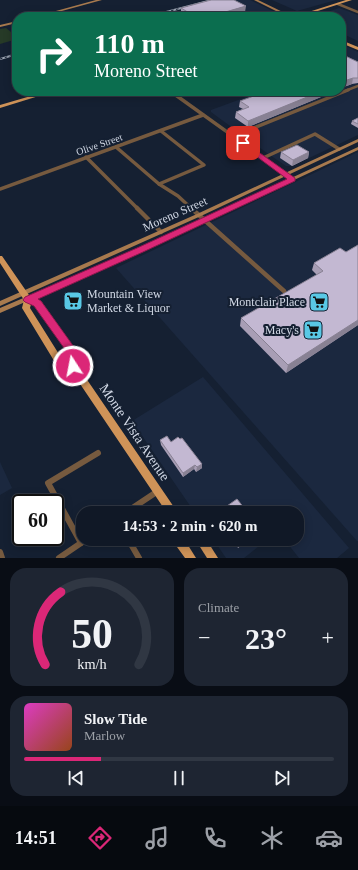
<!DOCTYPE html>
<html lang="en">
<head>
<meta charset="utf-8">
<style>
	:root { --surface:#101826; --page:#1e2532; --text:#f1f3f6; --muted:#9ca0a7; --line:#303743; --accent:#db2777 }
	body { margin:0; font-family:Georgia,serif; background:var(--page); color:var(--text); height:100vh; display:flex; flex-direction:column; font-size:15px; white-space:nowrap }
	* { box-sizing:border-box; margin:0 }
	p { font-size:13px; color:var(--muted) }
	.icon { flex:none; width:22px; height:22px; fill:none; stroke:currentColor; stroke-width:2; stroke-linecap:round; stroke-linejoin:round }
	.map { position:relative; height:558px; overflow:hidden }
	.side { display:flex; flex-direction:column; gap:10px; padding:10px; background:#090d15; flex:1 }
	.side>* { flex:none }
	.hud { position:absolute; left:12px; top:12px; width:334px; height:84px; border-radius:16px; box-shadow:0 2px 10px #0003,0 0 0 1px var(--line); background:#0b6e4f; color:#fff; overflow:hidden }
	.speed { position:absolute; left:12px; top:494px; display:flex; gap:8px; font-size:20px; font-weight:700; text-align:center }
	.speed>* { display:grid; place-content:center; width:52px; height:52px; border-radius:50%; background:var(--surface); box-shadow:0 2px 10px #0003,0 0 0 1px var(--line); line-height:1 }
	.speed .limit { border:2px solid #111; border-radius:6px; background:#fff; color:#111 }
	.pin { position:absolute; display:grid; place-items:center; width:34px; height:34px; color:#fff; margin:-17px; border-radius:8px; box-shadow:0 2px 6px #0006 }
	.me { position:absolute; width:44px; margin:-22px; rotate:349deg; stroke-linejoin:round; filter:drop-shadow(0 0 3px #0008) }
	.turn { display:flex; align-items:center; gap:14px; height:84px; padding:0 16px; font-size:18px }
	.turn .icon { width:52px; height:52px; stroke-width:2.5 }
	.turn b { display:block; font-size:28px; line-height:34px }
	.big { font-size:30px; font-weight:600; line-height:1.1 }
	.side .widget { flex:1; display:flex; flex-direction:column; justify-content:center; gap:6px; min-width:0; padding:0 14px; border-radius:16px; background:var(--page) }
	.side .dial { align-items:center; gap:0 }
	.dial svg { height:104px; overflow:visible; fill:none; stroke:var(--line); stroke-width:7; stroke-linecap:round; text-anchor:middle }
	.dial text { fill:var(--text); stroke:none }
	.song { display:flex; align-items:center; gap:12px }
	.cover { width:48px; height:48px; border-radius:6px; background:linear-gradient(135deg,hsl(310 70% 55%),hsl(20 70% 35%)) }
	.played { height:4px; border-radius:2px; background:linear-gradient(90deg,var(--accent) 25%,var(--line) 25%) }
	.keys { display:flex; justify-content:space-around; direction:ltr }
	.heat { display:flex; justify-content:space-between; align-items:center; font-size:22px; direction:ltr }
	.side .tiles { flex:1; display:grid; gap:10px; grid-template-columns:1fr 1fr }
	.widget:last-child { grid-column:span 2 }
	.trip { position:absolute; left:76px; top:506px; width:228px; height:40px; border-radius:16px; background:var(--surface); box-shadow:0 2px 10px #0003,0 0 0 1px var(--line); font-weight:600; line-height:40px; text-align:center }
	.tab-bar { display:flex; height:64px; justify-content:space-around; align-items:center; background:#060a0f; color:var(--muted) }
	.tab-bar .icon { width:28px; height:28px }
	.tab-bar .on { color:var(--accent) }
	.tab-bar b { font-size:18px; color:var(--text) }
	.map>svg:first-child { display:block }
	.built { fill:#1b283f }
	.green { fill:#263a27 }
	.lines { fill:none; stroke-linecap:round; stroke-linejoin:round }
	.street-far3 { stroke:#765a3f; stroke-width:2.5 }
	.street-far2 { stroke:#765a3f; stroke-width:3.5 }
	.street-far1 { stroke:#765a3f; stroke-width:4.5 }
	.street { stroke:#765a3f; stroke-width:6 }
	.secondary { fill:#a87a4e; fill-rule:evenodd }
	.primary { fill:#cf9358; fill-rule:evenodd }
	.rail-casing { stroke:#9da5b3; stroke-width:2 }
	.rail { stroke:#152032; stroke-width:1; stroke-dasharray:2.5; stroke-linecap:butt }
	.wall { fill:#a89eb5 }
	.shaded-wall { fill:#888193 }
	.building { fill:#c3b8d2; stroke:#888193 }
	.route { fill:#db2777; stroke:#8e194d }
	.labels { text-anchor:middle; stroke-width:4; stroke-linejoin:round; paint-order:stroke }
	.far-street-label { font-size:10px; fill:#d1d8e5; stroke:#152032 }
	.street-label { font-size:12px; fill:#d1d8e5; stroke:#152032 }
	.poi-label { font-size:12px; fill:#d1d8e5; stroke:#152032; text-anchor:end }
	.near-street-label { font-size:14px; fill:#d1d8e5; stroke:#152032 }
</style>
</head>
<body>
<div class="map">
<svg width="358" height="558" viewBox="0 0 358 558">
	<rect width="100%" height="100%" fill="#152032"/>
	<g class="built">
		<polygon points="225,0 250,0 281,15 279,17 164,17"/>
		<polygon points="272,0 336,0 297,11"/>
		<polygon points="339,8 358,15 358,41 341,33 341,17 312,17"/>
		<polygon points="341,44 358,52 358,135 292,166 286,166 267,153 211,112 211,110 263,91 341,91"/>
		<polygon points="358,152 358,541 357,541 116,268"/>
		<polygon points="203,377 349,548 337,558 299,558 284,539 297,539 297,513 195,513 132,421"/>
		<polygon points="0,462 12,488 0,495"/>
		<polygon points="213,539 268,539 244,558 226,558"/>
	</g>
	<polygon class="green" points="6,28 17,37 17,39 0,44 0,29"/>
	<g class="lines">
		<g class="street-far3">
			<polyline points="338,4 358,12"/>
			<polyline points="345,91 358,86"/>
		</g>
		<g class="street-far2">
			<polyline points="170,91 293,179"/>
			<polyline points="234,136 348,90"/>
			<polyline points="116,147 159,184 178,196 192,209"/>
			<polyline points="86,157 138,209"/>
			<polyline points="263,158 315,134 339,149"/>
			<polyline points="159,184 204,165 161,131"/>
			<polyline points="0,189 203,115"/>
		</g>
		<g class="street-far1">
			<polyline points="137,208 161,232"/>
			<polyline points="191,208 284,291"/>
		</g>
		<g class="street">
			<polyline points="125,513 158,491"/>
			<polyline points="87,539 81,543 48,483 98,453"/>
			<polyline points="128,539 139,558"/>
			<polyline points="0,552 2,558"/>
			<polyline points="59,558 81,543"/>
		</g>
		<g class="secondary">
			<polygon points="96,0 102,0 40,17 34,17"/>
			<polygon points="254,0 258,0 293,17 288,17"/>
			<polygon points="17,21 17,23 0,27 0,25"/>
			<polygon points="358,139 358,142 201,216 0,306 0,301 197,214"/>
			<polygon points="358,147 358,150 142,251 0,313 0,308 138,249"/>
		</g>
		<g class="primary">
			<polygon points="346,0 352,0 299,17 293,17"/>
			<polygon points="341,40 358,47 358,50 341,43"/>
			<polygon points="48,91 55,91 0,108 0,105"/>
			<path d="M0,256H2L31,298L41,301L77,352L78,354L77,365L178,513H167L70,369L56,364L22,308L24,300L0,263ZM31,304L35,305L70,355L69,362L62,359L30,308Z"/>
			<polygon points="176,539 186,539 186,542 196,558 185,558 177,547"/>
			<polygon points="195,539 206,539 218,558 207,558"/>
		</g>
		<defs>
			<g id="rail">
				<polyline points="147,17 212,0"/>
				<polyline points="0,59 17,54"/>
			</g>
		</defs>
		<use href="#rail" class="rail-casing"/>
		<use href="#rail" class="rail"/>
	</g>
	<g class="wall">
		<polygon points="181,8 245,12 229,17 185,17 181,15"/>
		<polygon points="358,62 358,83 352,84 341,88"/>
		<polygon points="286,91 332,91 321,95 321,97 248,127 235,118 236,112 243,109 239,107 240,101 269,95 285,96 290,94 286,92"/>
		<polygon points="358,118 358,128 351,124 352,121"/>
		<polygon points="281,152 309,152 308,158 292,166 280,158"/>
		<polygon points="358,245 358,325 286,373 240,326 241,318 317,275 312,270 314,263 346,252"/>
		<polygon points="160,440 171,442 202,464 202,468 196,472 194,469 183,477 161,445"/>
		<polygon points="226,539 258,539 250,545 247,541 238,548 236,544 232,547"/>
	</g>
	<g class="shaded-wall">
		<polygon points="246,6 245,12 229,17 208,17"/>
		<polygon points="353,78 352,84 341,88 341,82"/>
		<polygon points="320,91 332,91 321,95 321,97 248,127 248,121"/>
		<polygon points="309,152 308,158 292,166 293,160"/>
		<polygon points="358,320 358,325 286,373 288,365"/>
		<polygon points="202,464 202,468 196,472 197,467"/>
		<polygon points="195,465 194,469 183,477 183,473"/>
		<polygon points="237,539 236,544 232,547 233,542"/>
		<polygon points="244,539 247,539 247,541 238,548 239,542"/>
		<polygon points="253,539 258,539 250,545 252,540"/>
	</g>
	<g class="building">
		<polygon points="211,0 234,0 246,6 208,17 196,17 181,8"/>
		<polygon points="341,54 358,62 358,78 353,78 341,82"/>
		<polygon points="278,91 285,96 296,91 295,91 322,91 248,121 236,112 249,107 240,101 265,92 269,95"/>
		<polygon points="358,118 358,124 352,121"/>
		<polygon points="297,145 309,152 293,160 281,152"/>
		<polygon points="358,245 358,320 288,365 241,318 323,271 314,263 340,248 346,252"/>
		<polygon points="167,436 171,442 178,437 180,439 182,438 202,464 197,467 195,465 183,473 160,440"/>
		<polygon points="237,499 248,513 217,513"/>
		<polygon points="231,539 237,539 233,542"/>
		<polygon points="237,539 244,539 239,542"/>
	</g>
	<polygon class="route" points="243,141 295,178 295,181 143,252 38,299 41,301 79,354 77,369 73,370 70,369 68,366 69,355 34,306 25,302 23,300 25,297 137,248 287,179 241,145 240,143"/>
	<defs>
		<symbol id="supermarket-square" viewBox="-11 -11 22 22"><rect x="-9" y="-9" width="18" height="18" rx="4" fill="#59c8e5" stroke="#152032"/><path d="M-6-5.5h2.5l.6 2H6L4.5 2H-2.5L-4.4-4H-6ZM-1.5 3.2a1.3 1.3 0 1 0 .1 0ZM3 3.2a1.3 1.3 0 1 0 .1 0Z" fill="#111"/></symbol>
	</defs>
	<g fill-rule="evenodd">
		<use href="#supermarket-square" x="62" y="290" width="22" height="22"/>
		<use href="#supermarket-square" x="308" y="291" width="22" height="22"/>
		<use href="#supermarket-square" x="302" y="319" width="22" height="22"/>
	</g>
	<g class="labels">
		<g class="far-street-label">
			<text transform="translate(99 144) rotate(-19)" y="4">Olive Street</text>
		</g>
		<g class="street-label">
			<text transform="translate(175 214) rotate(-24)" y="4">Moreno Street</text>
		</g>
		<g class="poi-label">
			<text x="87" y="298" text-anchor="start">Mountain View<tspan x="87" dy="14">Market &amp; Liquor</tspan></text>
			<text x="305" y="306">Montclair Place</text>
			<text x="299" y="334">Macy's</text>
		</g>
		<g class="near-street-label">
			<text transform="translate(135 432) rotate(56)" y="5">Monte Vista Avenue</text>
		</g>
	</g>
</svg>
<div class="speed"><div class="limit">60</div></div>
<div class="pin" style="left:243px;top:143px;background:#d93025"><svg class="icon" aria-label="arrive" viewBox="0 0 24 24"><path d="M6 21V4h12l-3 4 3 4H6"/></svg></div>
<svg class="me" style="left:73px;top:366px" viewBox="-20 -20 40 40"><circle r="17" fill="#db2777" stroke="#fff" stroke-width="3"/><path d="M0-11L8 9 0 5-8 9z" fill="#fff"/></svg>
<div class="trip">14:53 · 2 min · 620 m</div>
<div class="hud">
<div class="turn"><svg class="icon" aria-label="right" viewBox="0 0 24 24"><path d="M7 20v-9h11M14 6l5 5-5 5"/></svg><div><b>110 m</b>Moreno Street</div></div>
</div>
</div>
<section class="side">
<div class="tiles">
<div class="widget dial"><svg viewBox="0 0 100 80">
<path d="M14 69A42 42 0 1 1 86 69"/>
<path d="M14 69A42 42 0 0 1 26 13" stroke="#db2777"/>
<text x="50" y="56" font-size="32" font-weight="700">50</text>
<text x="50" y="72" font-size="11">km/h</text>
</svg></div>
<div class="widget"><p>Climate</p>
<div class="heat"><a>−</a><b class="big">23°</b><a>+</a></div>
</div>
<div class="widget">
<div class="song"><i class="cover"></i><div><b>Slow Tide</b><p>Marlow</p></div></div>
<div class="played"></div>
<div class="keys"><svg class="icon" aria-label="previous" viewBox="0 0 24 24"><path d="M18 5L8 12l10 7zM5 5v14"/></svg><svg class="icon" aria-label="pause" viewBox="0 0 24 24"><path d="M8 5v14M16 5v14"/></svg><svg class="icon" aria-label="next" viewBox="0 0 24 24"><path d="M6 5l10 7-10 7zM19 5v14"/></svg></div>
</div>
</div>
</section>
<nav class="tab-bar">
<b>14:51</b>
<svg class="icon on" aria-label="directions" viewBox="0 0 24 24"><path d="M12 3l9 9-9 9-9-9zM9 14v-3h6M13 9l2 2-2 2"/></svg>
<svg class="icon" aria-label="music" viewBox="0 0 24 24"><path d="M9 18V5l10-2v13"/><circle cx="6" cy="18" r="3"/><circle cx="16" cy="16" r="3"/></svg>
<svg class="icon" aria-label="phone" viewBox="0 0 24 24"><path d="M5 4h4l2 5-3 2q2 4 5 5l2-3 5 2v4C11 20 4 13 5 4z"/></svg>
<svg class="icon" aria-label="climate" viewBox="0 0 24 24"><path d="M12 3v18M4 7l16 10M4 17L20 7"/></svg>
<svg class="icon" aria-label="car" viewBox="0 0 24 24"><path d="M5 17H2v-5l4-1 3-4h7l3 4 3 1v5h-3M9 17h6M6 11h13"/><circle cx="7" cy="17" r="2"/><circle cx="17" cy="17" r="2"/></svg>
</nav>
</body>
</html>
